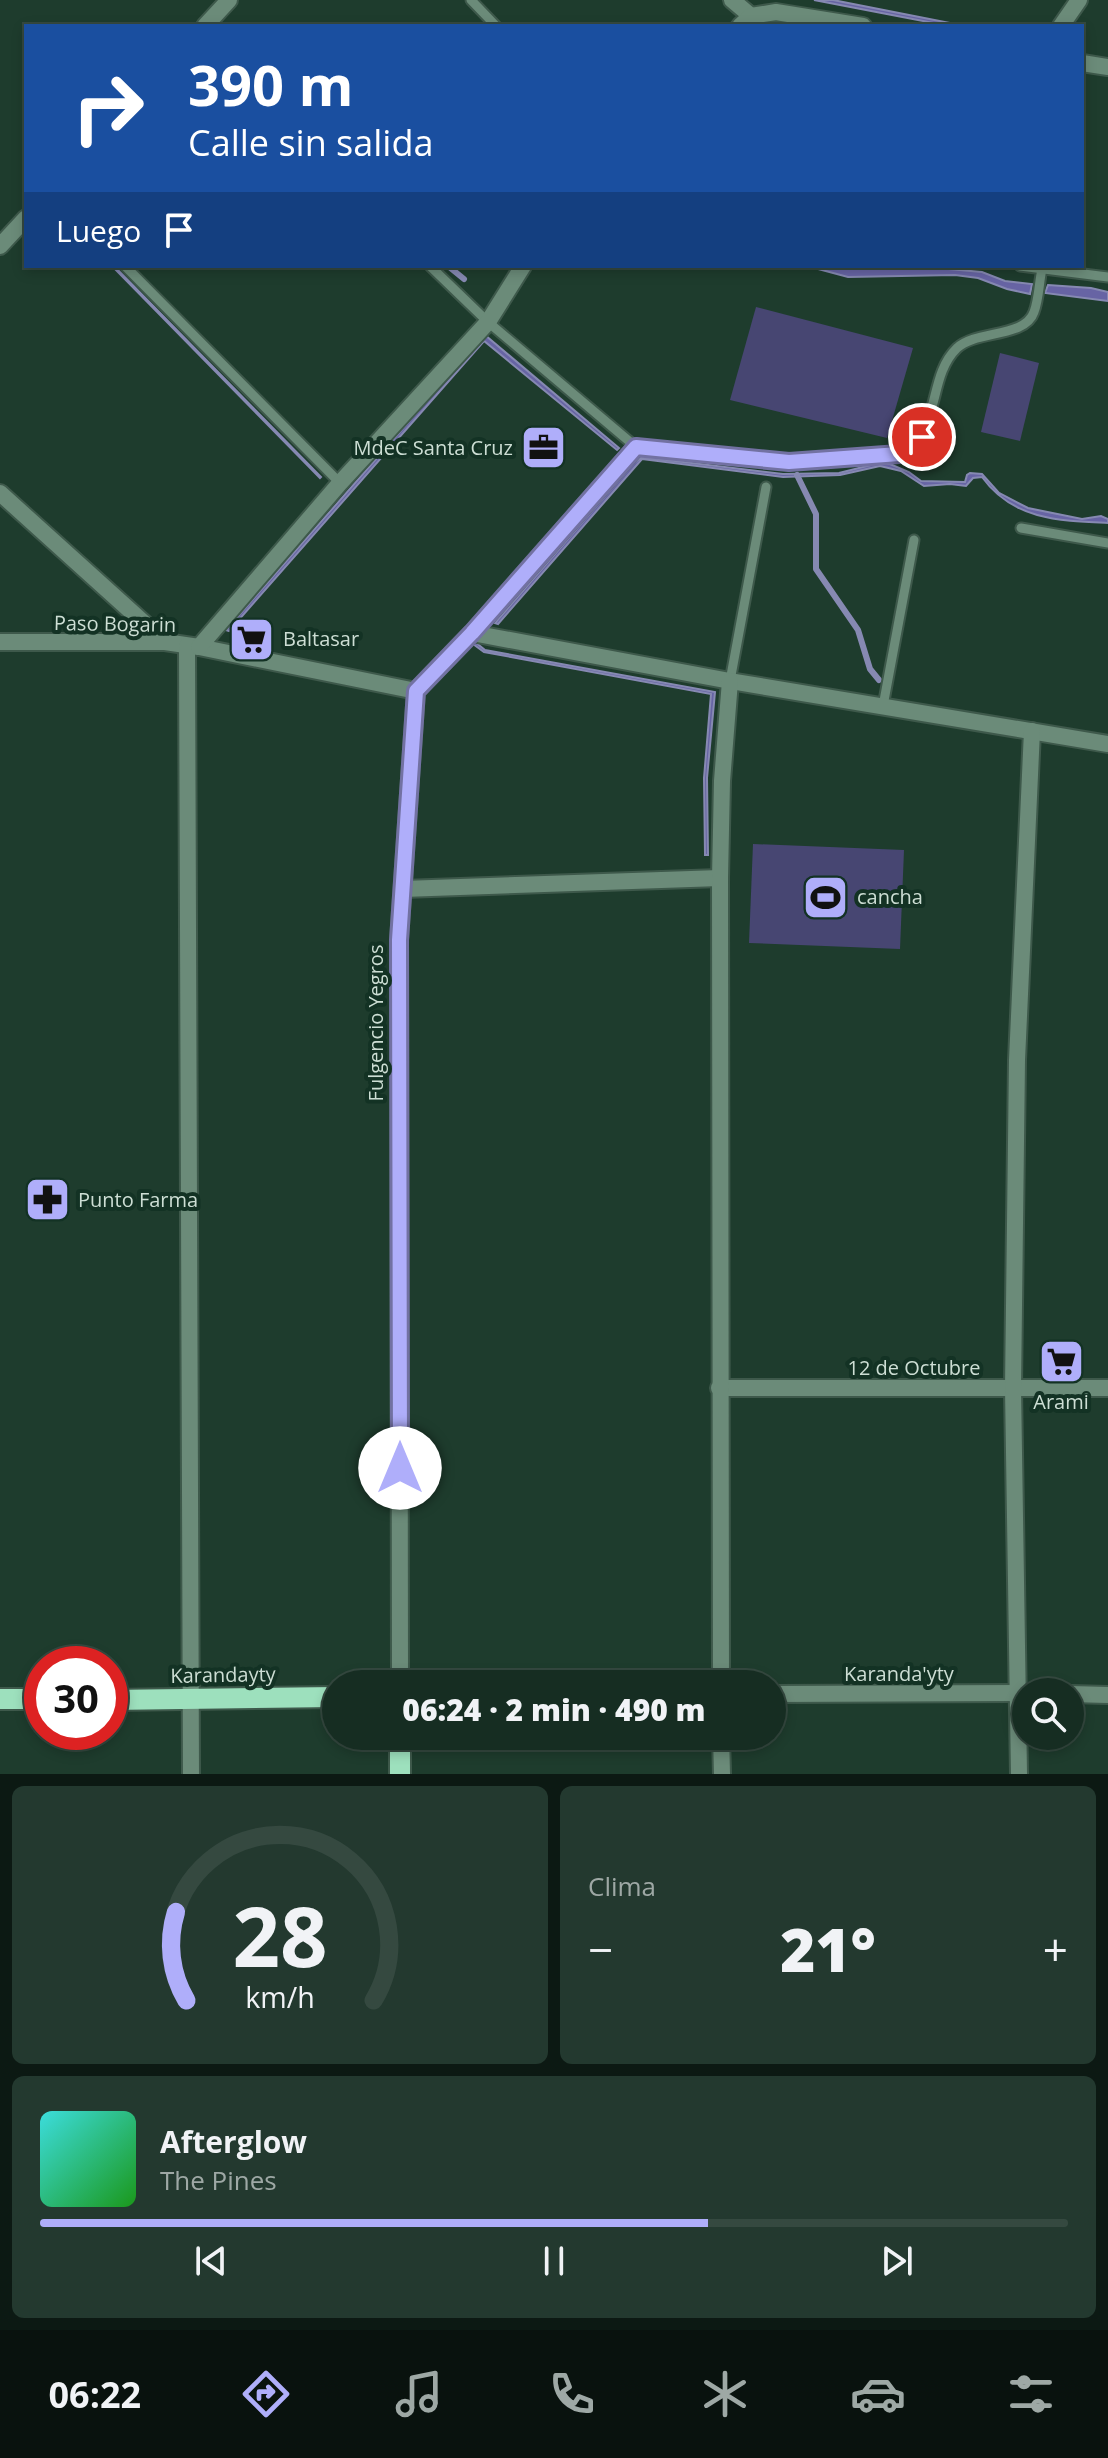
<!DOCTYPE html>
<html lang="es">
<head>
<meta charset="utf-8">
<style>
	:root { --surface:#162d22; --page:#23392f; --text:#f1f3f6; --muted:#9ea8a5; --line:#354940; --accent:#afaefa }
	body { margin:0; font-family:"Open Sans",sans-serif; background:var(--page); color:var(--text); height:100vh; display:flex; flex-direction:column; font-size:30px; white-space:nowrap }
	* { box-sizing:border-box; margin:0 }
	p { font-size:26px; color:var(--muted) }
	.icon { flex:none; width:44px; height:44px; fill:none; stroke:currentColor; stroke-width:2; stroke-linecap:round; stroke-linejoin:round }
	.map { position:relative; height:1774px; overflow:hidden }
	.details { display:flex; flex-direction:column; gap:12px; padding:12px; background:#0c1913; flex:1 }
	.details>* { flex:none }
	.top-card { position:absolute; left:24px; top:24px; width:1060px; height:244px; border-radius:0px; box-shadow:0 4px 12px #0003,0 0 0 2px var(--line); background:#1a4fa0; color:#fff; overflow:hidden }
	.buttons { position:absolute; left:1012px; top:1678px; display:grid; gap:16px }
	.buttons a { display:grid; place-items:center; width:72px; height:72px; border-radius:50%; background:var(--surface); box-shadow:0 4px 12px #0003,0 0 0 2px var(--line); font-size:40px }
	.speed { position:absolute; left:24px; top:1646px; display:flex; gap:16px; font-size:40px; font-weight:700; text-align:center }
	.speed>* { display:grid; place-content:center; width:104px; height:104px; border-radius:50%; background:var(--surface); box-shadow:0 4px 12px #0003,0 0 0 2px var(--line); line-height:1 }
	.speed .limit { border:12px solid #d22; background:#fff; color:#111 }
	.pin { position:absolute; display:grid; place-items:center; width:68px; height:68px; color:#fff; margin:-34px; border:4px solid #fff; border-radius:50%; box-shadow:0 2px 8px #0007 }
	.me { position:absolute; width:88px; margin:-44px; rotate:0deg; stroke-linejoin:round; filter:drop-shadow(0 0 6px #0008) }
	.turn { display:flex; align-items:center; gap:28px; height:168px; padding:0 32px; font-size:36px }
	.turn .icon { width:104px; height:104px; stroke-width:2.5 }
	.turn b { display:block; font-size:56px; line-height:68px }
	.then { display:flex; align-items:center; height:76px; padding:0 32px; background:#0003; gap:16px; font-size:30px }
	.big { font-size:60px; font-weight:800; line-height:1.1 }
	.details .tile { flex:1; display:flex; flex-direction:column; justify-content:center; gap:12px; min-width:0; padding:0 28px; border-radius:12px; background:var(--page) }
	.details .dial { align-items:center; gap:0 }
	.dial svg { height:208px; overflow:visible; fill:none; stroke:var(--line); stroke-width:7; stroke-linecap:round; text-anchor:middle }
	.dial text { fill:var(--text); stroke:none }
	.song { display:flex; align-items:center; gap:24px }
	.cover { width:96px; height:96px; border-radius:12px; background:linear-gradient(135deg,hsl(180 70% 55%),hsl(120 70% 35%)) }
	.played { height:8px; border-radius:4px; background:linear-gradient(90deg,var(--accent) 65%,var(--line) 65%) }
	.keys { display:flex; justify-content:space-around; direction:ltr }
	.heat { display:flex; justify-content:space-between; align-items:center; font-size:44px; direction:ltr }
	.details .tiles { flex:1; display:grid; gap:12px; grid-template-columns:1fr 1fr }
	.tile:last-child { grid-column:span 2 }
	.trip { position:absolute; left:322px; top:1670px; width:464px; height:80px; border-radius:40px; background:var(--surface); box-shadow:0 4px 12px #0003,0 0 0 2px var(--line); font-weight:800; line-height:80px; text-align:center }
	.tabs { display:flex; height:128px; justify-content:space-around; align-items:center; background:#09120e; color:var(--muted) }
	.tabs .icon { width:56px; height:56px }
	.tabs .current { color:var(--accent) }
	.tabs b { font-size:36px; color:var(--text) }
	.map>svg:first-child { display:block }
	.green { fill:#474672 }
	.water { fill:#6764a4; stroke:#8689b2; stroke-width:2 }
	.lines { fill:none; stroke-linecap:round; stroke-linejoin:round }
	.stream { stroke:#8689b2; stroke-width:6 }
	.service-casing { stroke:#3e594b; stroke-width:13 }
	.minor-casing { stroke:#3e594b; stroke-width:20 }
	.primary-casing { stroke:#3e594b; stroke-width:24 }
	.service { stroke:#6b8b79; stroke-width:9 }
	.minor { stroke:#6b8b79; stroke-width:16 }
	.primary { stroke:#9de0bd; stroke-width:20 }
	.route-casing { stroke:#7271a2; stroke-width:20 }
	.route { stroke:#afaefa; stroke-width:14 }
	.labels { text-anchor:middle; stroke-width:8; stroke-linejoin:round; paint-order:stroke }
	.poi-label { font-size:20px; fill:#cdded4; stroke:#133224; text-anchor:start }
	.street-label { font-size:20px; fill:#cdded4; stroke:#133224 }
</style>
</head>
<body>
<div class="map">
<svg width="1108" height="1774" viewBox="0 0 1108 1774">
	<rect width="100%" height="100%" fill="#1e3c2d"/>
	<g class="green">
		<polygon points="756,307 913,348 887,438 730,400"/>
		<polygon points="1000,353 1039,363 1020,441 981,432"/>
		<polygon points="753,844 904,850 900,949 749,943"/>
	</g>
	<g class="water">
		<polygon points="814,0 833,0 965,26 949,26"/>
		<polygon points="112,266 114,266 321,477 320,478"/>
		<polygon points="807,266 852,269 937,268 982,272 1005,281 1032,284 1030,294 1007,289 978,278 955,275 848,277"/>
		<polygon points="1048,285 1091,288 1108,292 1108,301 1045,293"/>
		<polygon points="485,335 619,448 617,450 484,341 229,631 226,630"/>
		<path d="M642,457L783,474L839,473L875,464H890L909,472L921,481L965,482L967,475L970,473L982,474L999,493L1028,508L1082,519L1101,516L1108,519V523C1060,521 1013,520 982,477L973,478L966,486L950,484L924,486L901,471L880,466L840,475L783,477L642,459L498,624L495,623L634,463Z"/>
		<polygon points="474,641 485,650 715,692 707,778 708,855 705,855 704,778 711,694 484,652 473,644 430,688 429,687"/>
	</g>
	<g class="lines">
		<g class="stream">
			<polyline points="448,266 464,279"/>
			<polyline points="797,475 816,514 816,569 858,630 870,669 879,680"/>
		</g>
		<defs>
			<g id="service">
				<polyline points="471,0 496,26"/>
				<polyline points="125,266 340,483"/>
				<path d="M430,266L488,322L636,447L789,462L899,454C943,432 926,378 957,348C976,330 1025,338 1034,312C1039,299 1039,282 1042,269"/>
				<polyline points="1020,266 1108,277"/>
				<polyline points="1021,528 1108,543"/>
				<polyline points="730,681 766,487"/>
				<polyline points="883,706 914,540"/>
			</g>
			<g id="minor">
				<polyline points="732,0 751,16"/>
				<polyline points="205,26 229,0"/>
				<polyline points="740,26 751,16 776,12 863,26"/>
				<polyline points="1061,26 1079,0"/>
				<polyline points="1082,63 1108,67"/>
				<polyline points="0,246 26,218"/>
				<polyline points="0,493 165,642"/>
				<polyline points="472,633 730,681 1108,744"/>
				<polyline points="0,642 165,642 199,647 416,691"/>
				<polyline points="187,646 191,1774"/>
				<polyline points="199,647 340,483 488,322 523,266"/>
				<polyline points="403,889 720,878"/>
				<polyline points="719,1388 1108,1388"/>
				<polyline points="400,1684 399,940 416,691 472,633 636,447"/>
				<polyline points="721,1684 720,878 722,781 730,681"/>
				<polyline points="772,1694 1026,1693"/>
				<polyline points="1070,1694 1108,1695"/>
				<polyline points="721,1736 722,1774"/>
				<polyline points="1019,1774 1013,1388 1017,1060 1032,731"/>
			</g>
			<g id="primary">
				<polyline points="0,1699 42,1699"/>
				<polyline points="110,1700 336,1697"/>
				<polyline points="400,1736 400,1774"/>
			</g>
		</defs>
		<use href="#service" class="service-casing"/>
		<use href="#minor" class="minor-casing"/>
		<use href="#primary" class="primary-casing"/>
		<use href="#service" class="service"/>
		<use href="#minor" class="minor"/>
		<use href="#primary" class="primary"/>
	</g>
	<g class="lines">
		<defs>
			<polyline id="route" points="400,1468 399,940 416,691 472,633 636,447 789,462 899,454 913,448 922,437"/>
		</defs>
		<use href="#route" class="route-casing"/>
		<use href="#route" class="route"/>
	</g>
	<defs>
		<symbol id="office-square" viewBox="-11 -11 22 22"><rect x="-9" y="-9" width="18" height="18" rx="4" fill="#afaefa" stroke="#133224"/><path d="M-6-3h4V-5.5h4V-3h4V5H-6ZM-1-4.5V-3h2v-1.5ZM-6 0V1H6V0Z" fill="#111"/></symbol>
		<symbol id="supermarket-square" viewBox="-11 -11 22 22"><rect x="-9" y="-9" width="18" height="18" rx="4" fill="#afaefa" stroke="#133224"/><path d="M-6-5.5h2.5l.6 2H6L4.5 2H-2.5L-4.4-4H-6ZM-1.5 3.2a1.3 1.3 0 1 0 .1 0ZM3 3.2a1.3 1.3 0 1 0 .1 0Z" fill="#111"/></symbol>
		<symbol id="stadium-square" viewBox="-11 -11 22 22"><rect x="-9" y="-9" width="18" height="18" rx="4" fill="#afaefa" stroke="#133224"/><path d="M0-5a6.5 5 0 1 0 0 10a6.5 5 0 1 0 0-10ZM-3.5-1.8h7v3.6h-7Z" fill="#111"/></symbol>
		<symbol id="pharmacy-square" viewBox="-11 -11 22 22"><rect x="-9" y="-9" width="18" height="18" rx="4" fill="#afaefa" stroke="#133224"/><path d="M-2-6h4v4h4v4h-4v4h-4v-4h-4v-4h4Z" fill="#111"/></symbol>
	</defs>
	<g fill-rule="evenodd">
		<use href="#office-square" x="518" y="422" width="51" height="51"/>
		<use href="#supermarket-square" x="226" y="614" width="51" height="51"/>
		<use href="#stadium-square" x="800" y="872" width="51" height="51"/>
		<use href="#pharmacy-square" x="22" y="1174" width="51" height="51"/>
		<use href="#supermarket-square" x="1036" y="1336" width="51" height="51"/>
	</g>
	<g class="labels">
		<g class="poi-label">
			<text x="513" y="455" text-anchor="end">MdeC Santa Cruz</text>
			<text x="283" y="646">Baltasar</text>
			<text x="857" y="904">cancha</text>
			<text x="78" y="1207">Punto Farma</text>
			<text x="1061" y="1409" text-anchor="middle">Arami</text>
		</g>
		<g class="street-label">
			<text transform="translate(115 624) rotate(1)" y="7">Paso Bogarin</text>
			<text transform="translate(376 1023) rotate(-90)" y="7">Fulgencio Yegros</text>
			<text x="914" y="1375">12 de Octubre</text>
			<text x="899" y="1681">Karanda'yty</text>
			<text transform="translate(223 1675) rotate(-1)" y="7">Karandayty</text>
		</g>
	</g>
</svg>
<div class="buttons">
<a><svg class="icon" aria-label="search" viewBox="0 0 24 24"><circle cx="10" cy="10" r="6"/><path d="M15 15l6 6"/></svg></a>
</div>
<div class="speed"><div class="limit">30</div></div>
<div class="pin" style="left:922px;top:437px;background:#d93025"><svg class="icon" aria-label="arrive" viewBox="0 0 24 24"><path d="M6 21V4h12l-3 4 3 4H6"/></svg></div>
<svg class="me" style="left:400px;top:1468px" viewBox="-20 -20 40 40"><circle r="19" fill="#fff"/><path d="M0-13L10 11 0 6-10 11z" fill="#afaefa"/></svg>
<div class="trip">06:24 · 2 min · 490 m</div>
<div class="top-card">
<div class="turn"><svg class="icon" aria-label="right" viewBox="0 0 24 24"><path d="M7 20v-9h11M14 6l5 5-5 5"/></svg><div><b>390 m</b>Calle sin salida</div></div>
<div class="then">Luego<svg class="icon" aria-label="arrive" viewBox="0 0 24 24"><path d="M6 21V4h12l-3 4 3 4H6"/></svg></div>
</div>
</div>
<section class="details">
<div class="tiles">
<div class="tile dial"><svg viewBox="0 0 100 80">
<path d="M14 69A42 42 0 1 1 86 69"/>
<path d="M14 69A42 42 0 0 1 10 35" stroke="#afaefa"/>
<text x="50" y="56" font-size="32" font-weight="700">28</text>
<text x="50" y="72" font-size="11">km/h</text>
</svg></div>
<div class="tile"><p>Clima</p>
<div class="heat"><a>−</a><b class="big">21°</b><a>+</a></div>
</div>
<div class="tile">
<div class="song"><i class="cover"></i><div><b>Afterglow</b><p>The Pines</p></div></div>
<div class="played"></div>
<div class="keys"><svg class="icon" aria-label="previous" viewBox="0 0 24 24"><path d="M18 5L8 12l10 7zM5 5v14"/></svg><svg class="icon" aria-label="pause" viewBox="0 0 24 24"><path d="M8 5v14M16 5v14"/></svg><svg class="icon" aria-label="next" viewBox="0 0 24 24"><path d="M6 5l10 7-10 7zM19 5v14"/></svg></div>
</div>
</div>
</section>
<nav class="tabs">
<b>06:22</b>
<svg class="icon current" aria-label="directions" viewBox="0 0 24 24"><path d="M12 3l9 9-9 9-9-9zM9 14v-3h6M13 9l2 2-2 2"/></svg>
<svg class="icon" aria-label="music" viewBox="0 0 24 24"><path d="M9 18V5l10-2v13"/><circle cx="6" cy="18" r="3"/><circle cx="16" cy="16" r="3"/></svg>
<svg class="icon" aria-label="phone" viewBox="0 0 24 24"><path d="M5 4h4l2 5-3 2q2 4 5 5l2-3 5 2v4C11 20 4 13 5 4z"/></svg>
<svg class="icon" aria-label="climate" viewBox="0 0 24 24"><path d="M12 3v18M4 7l16 10M4 17L20 7"/></svg>
<svg class="icon" aria-label="car" viewBox="0 0 24 24"><path d="M5 17H2v-5l4-1 3-4h7l3 4 3 1v5h-3M9 17h6M6 11h13"/><circle cx="7" cy="17" r="2"/><circle cx="17" cy="17" r="2"/></svg>
<svg class="icon" aria-label="filters" viewBox="0 0 24 24"><path d="M4 7h16M4 17h16"/><circle cx="9" cy="7" r="2"/><circle cx="15" cy="17" r="2"/></svg>
</nav>
</body>
</html>
